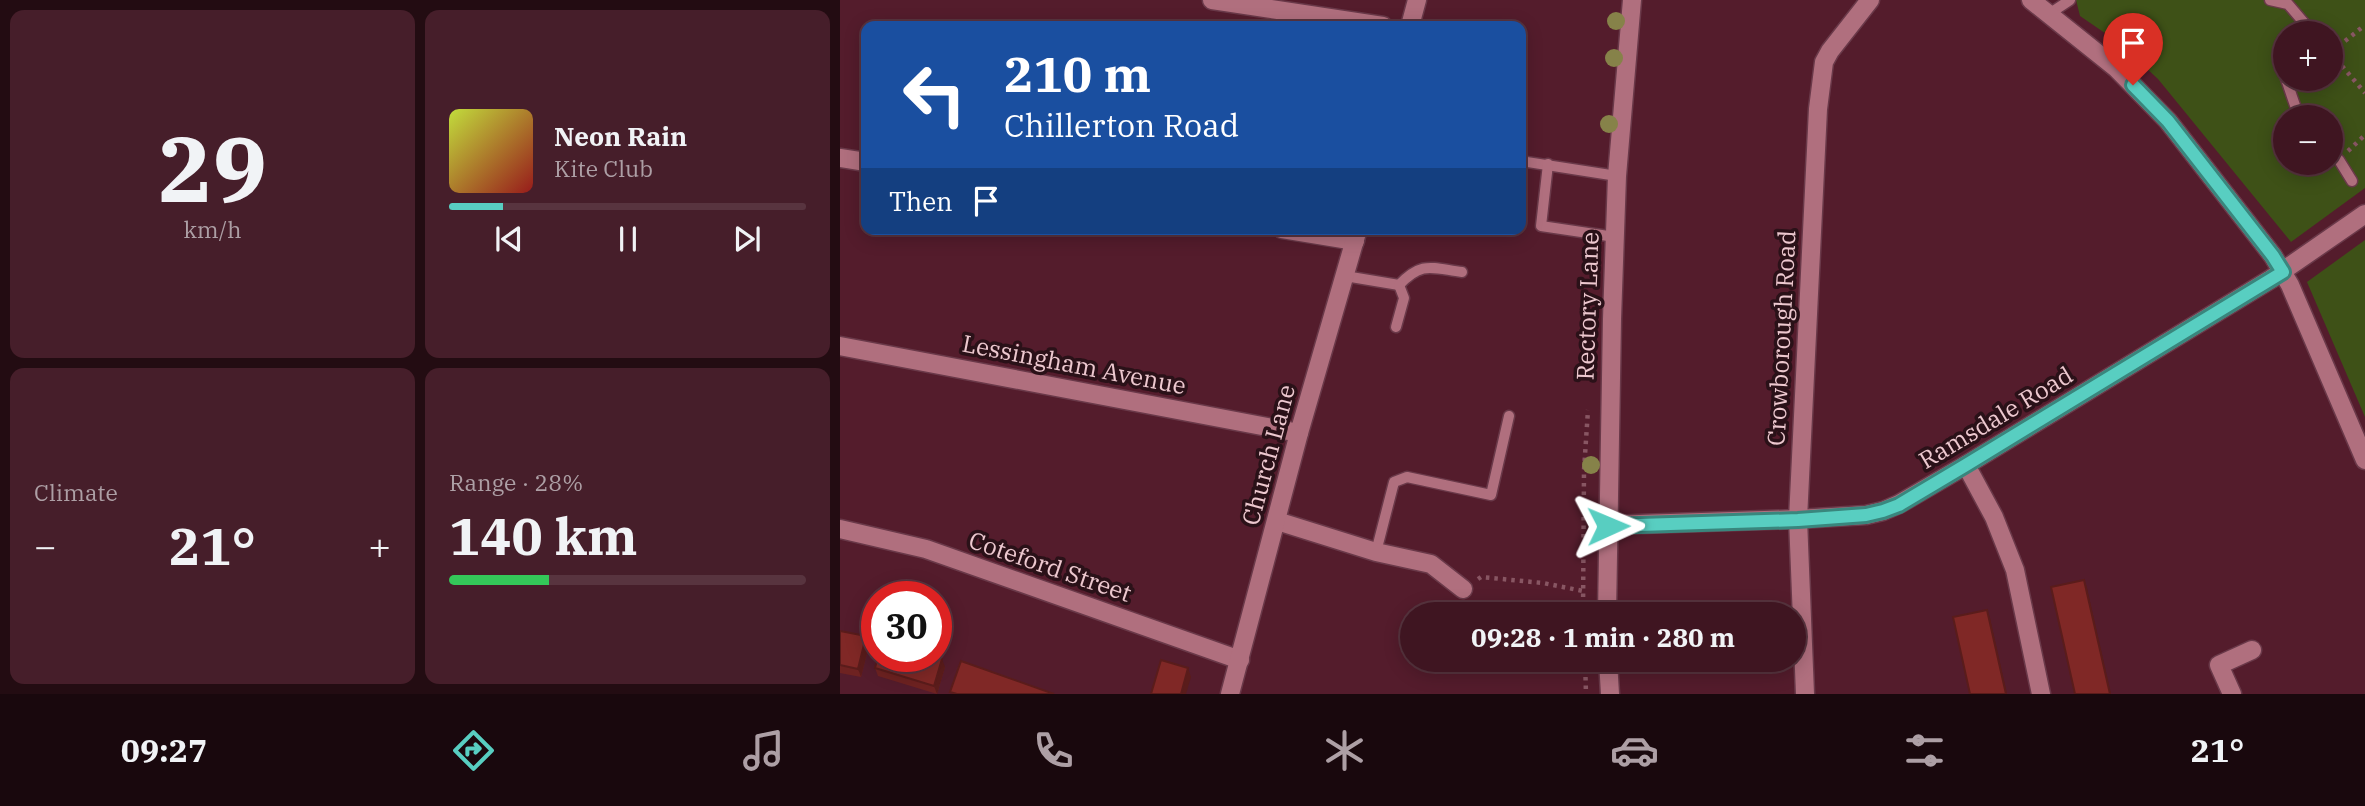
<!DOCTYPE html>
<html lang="en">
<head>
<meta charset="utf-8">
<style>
	:root { --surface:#3f1521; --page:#461e2a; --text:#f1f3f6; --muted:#ad9fa5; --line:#58343f; --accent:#58cec1 }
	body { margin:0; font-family:"IBM Plex Serif",serif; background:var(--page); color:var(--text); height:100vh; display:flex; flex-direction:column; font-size:26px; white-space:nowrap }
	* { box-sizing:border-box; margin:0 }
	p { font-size:23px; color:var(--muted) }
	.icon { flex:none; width:38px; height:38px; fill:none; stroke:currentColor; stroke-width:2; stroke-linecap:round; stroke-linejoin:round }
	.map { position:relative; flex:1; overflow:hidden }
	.details { display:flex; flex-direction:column; gap:10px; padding:10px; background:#230c12; width:840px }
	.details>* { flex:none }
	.banner { position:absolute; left:21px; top:21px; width:665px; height:214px; border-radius:14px; box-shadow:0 4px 18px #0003,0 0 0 2px var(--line); background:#1a4fa0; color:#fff; overflow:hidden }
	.fabs { position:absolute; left:1433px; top:21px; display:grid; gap:14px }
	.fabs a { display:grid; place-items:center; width:70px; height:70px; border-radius:50%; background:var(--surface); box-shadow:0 4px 18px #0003,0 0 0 2px var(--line); font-size:35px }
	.speed { position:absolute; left:21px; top:581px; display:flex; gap:14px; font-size:35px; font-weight:700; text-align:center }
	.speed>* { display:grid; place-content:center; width:91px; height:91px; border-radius:50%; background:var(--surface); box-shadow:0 4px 18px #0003,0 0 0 2px var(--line); line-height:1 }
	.speed .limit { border:10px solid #d22; background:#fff; color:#111 }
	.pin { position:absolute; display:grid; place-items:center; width:60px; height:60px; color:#fff; margin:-72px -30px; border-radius:50% 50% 50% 0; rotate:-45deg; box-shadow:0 0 7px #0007 }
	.pin .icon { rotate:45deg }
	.me { position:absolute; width:77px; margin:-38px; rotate:89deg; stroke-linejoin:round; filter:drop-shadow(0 0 5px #0008) }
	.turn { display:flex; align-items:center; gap:24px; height:147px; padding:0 28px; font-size:32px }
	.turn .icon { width:91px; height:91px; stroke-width:2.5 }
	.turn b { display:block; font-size:49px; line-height:60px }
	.then { display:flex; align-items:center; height:66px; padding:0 28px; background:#0003; gap:14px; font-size:26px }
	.big { font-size:52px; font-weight:800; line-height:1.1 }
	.details .card { flex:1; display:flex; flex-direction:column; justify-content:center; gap:10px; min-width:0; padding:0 24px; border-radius:14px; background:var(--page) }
	.details .dial { align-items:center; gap:0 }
	.dial b { font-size:91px; line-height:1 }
	.song { display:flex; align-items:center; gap:21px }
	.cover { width:84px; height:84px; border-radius:10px; background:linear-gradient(135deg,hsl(70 70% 55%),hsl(0 70% 35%)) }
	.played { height:7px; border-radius:4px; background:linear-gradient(90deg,var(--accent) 15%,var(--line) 15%) }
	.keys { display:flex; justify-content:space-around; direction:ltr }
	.heat { display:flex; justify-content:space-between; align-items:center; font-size:38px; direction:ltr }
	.charge { height:10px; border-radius:5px; background:linear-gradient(90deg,#34c759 28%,var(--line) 0) }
	.details .tiles { flex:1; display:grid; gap:10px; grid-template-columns:repeat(2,1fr) }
	.trip { position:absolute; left:560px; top:602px; width:406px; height:70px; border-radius:35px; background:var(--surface); box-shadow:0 4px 18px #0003,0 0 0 2px var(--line); font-weight:800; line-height:70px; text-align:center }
	.menu { display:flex; height:112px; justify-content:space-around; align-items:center; background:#19080d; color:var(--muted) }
	.menu .icon { width:49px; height:49px }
	.menu .active { color:var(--accent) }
	.menu b { font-size:32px; color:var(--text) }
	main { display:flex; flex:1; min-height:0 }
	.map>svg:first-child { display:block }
	.green { fill:#3e5117; fill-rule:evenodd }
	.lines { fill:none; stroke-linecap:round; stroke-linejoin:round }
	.service-casing { stroke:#6a3949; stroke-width:13 }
	.minor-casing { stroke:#6a3949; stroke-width:21 }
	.secondary-casing { stroke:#6a3949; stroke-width:21 }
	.path { stroke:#885663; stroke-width:4.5; stroke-dasharray:3.5 5; stroke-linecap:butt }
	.service { stroke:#b06f7e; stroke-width:10 }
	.minor { stroke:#b06f7e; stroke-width:18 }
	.secondary { stroke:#b06f7e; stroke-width:18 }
	.tree { fill:#868249 }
	.wall { fill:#6e2221 }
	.shaded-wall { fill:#5a1c1b }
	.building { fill:#802826; stroke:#5a1c1b; stroke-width:2 }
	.route-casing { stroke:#39867d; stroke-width:18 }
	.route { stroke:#58cec1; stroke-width:12 }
	.labels { text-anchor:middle; stroke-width:7; stroke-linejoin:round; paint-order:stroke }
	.street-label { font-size:24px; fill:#edc8cf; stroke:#2a1118 }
</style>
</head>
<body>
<main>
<section class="details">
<div class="tiles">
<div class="card dial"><b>29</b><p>km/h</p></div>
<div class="card">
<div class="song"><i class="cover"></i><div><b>Neon Rain</b><p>Kite Club</p></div></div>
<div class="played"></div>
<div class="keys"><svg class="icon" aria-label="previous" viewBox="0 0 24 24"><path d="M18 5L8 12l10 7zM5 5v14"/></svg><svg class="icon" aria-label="pause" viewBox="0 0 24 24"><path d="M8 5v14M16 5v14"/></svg><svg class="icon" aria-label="next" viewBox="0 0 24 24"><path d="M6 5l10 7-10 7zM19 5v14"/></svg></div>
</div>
<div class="card"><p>Climate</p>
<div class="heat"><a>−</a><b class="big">21°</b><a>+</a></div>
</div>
<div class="card"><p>Range · 28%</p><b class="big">140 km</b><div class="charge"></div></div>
</div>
</section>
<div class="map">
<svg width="1525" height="694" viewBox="0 0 1525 694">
	<rect width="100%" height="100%" fill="#541c2c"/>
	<g class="green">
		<path d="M1236,0H1525V188L1451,242L1318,79L1278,42L1240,16ZM1446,33H1491V79H1446ZM1446,117H1491V163H1446Z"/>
		<polygon points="1525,240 1525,417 1467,282"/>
	</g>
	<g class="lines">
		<defs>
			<g id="service">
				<polyline points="1430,0 1448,4 1471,31 1470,33"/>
				<polyline points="1209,14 1230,0"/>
				<polyline points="1446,79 1459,117"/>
				<polyline points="1491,153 1499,160 1512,181"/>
				<polyline points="681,161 777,176"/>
				<polyline points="708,164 701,226 775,237"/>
				<path d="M505,276L559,285C582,261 591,268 622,272"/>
				<polyline points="556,327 564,298 559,285"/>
				<polyline points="536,552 554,482 567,477 651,495 669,416"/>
			</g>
			<g id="minor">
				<polyline points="372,0 543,26"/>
				<polyline points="1191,0 1276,68 1328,121 1433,256 1450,285 1525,460"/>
				<polyline points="570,26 577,0"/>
				<polyline points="0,158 26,162"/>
				<polyline points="442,229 515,241"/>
				<polyline points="0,346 459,433"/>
				<polyline points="1126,465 1154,517 1175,570 1201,694"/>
				<polyline points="437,521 536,552 591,564 623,589"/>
				<polyline points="768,525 958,519 1026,515 1043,511 1059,504 1126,465 1431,279 1525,214"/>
				<polyline points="0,529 86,549 400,660"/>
				<polyline points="390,694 459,433 518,229"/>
				<polyline points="965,694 958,519 978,109 984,62 990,51 1030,0"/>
				<polyline points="1392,694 1379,665 1412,650"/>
			</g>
			<g id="secondary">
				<polyline points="767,614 772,319 777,176 792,0"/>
				<polyline points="768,660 770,694"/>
			</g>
		</defs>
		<use href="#service" class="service-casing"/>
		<use href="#minor" class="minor-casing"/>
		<use href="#secondary" class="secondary-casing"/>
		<g class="path">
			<polyline points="1491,50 1495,49 1525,25"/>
			<polyline points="1491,53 1525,93"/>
			<polyline points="1508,151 1525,135"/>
			<polyline points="638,579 641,577 703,583 743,591"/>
			<polyline points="743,614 744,470 748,410"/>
			<polyline points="745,660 746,694"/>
		</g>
		<use href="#service" class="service"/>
		<use href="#minor" class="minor"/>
		<use href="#secondary" class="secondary"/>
	</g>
	<g class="tree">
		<circle cx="776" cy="21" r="9"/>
		<circle cx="774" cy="58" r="9"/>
		<circle cx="769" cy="124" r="9"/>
		<circle cx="751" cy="465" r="9"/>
	</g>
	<g class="wall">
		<polygon points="0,631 29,645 21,677 0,673"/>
		<polygon points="105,667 97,694 38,676 35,668"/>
	</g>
	<g class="shaded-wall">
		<polygon points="1244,580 1247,588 1271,694 1270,694"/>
		<polygon points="1147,610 1150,618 1167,694 1166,694"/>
		<polygon points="26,636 29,645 21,677 18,669"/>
		<polygon points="102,659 105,667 97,694 94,686"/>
		<polygon points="348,668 351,677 346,694 341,694"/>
	</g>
	<g class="building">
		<polygon points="1244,580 1270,694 1235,694 1211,587"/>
		<polygon points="1147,610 1166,694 1130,694 1113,617"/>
		<polygon points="0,631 26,636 18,669 0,665"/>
		<polygon points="38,656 95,656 102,659 94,686 35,668"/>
		<polygon points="321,660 348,668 341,694 311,694"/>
		<polygon points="121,661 214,694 117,694 110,692"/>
	</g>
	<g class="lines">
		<defs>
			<polyline id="route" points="768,526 958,520 1026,515 1043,511 1059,505 1126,465 1443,272 1433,256 1328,121 1293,85"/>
		</defs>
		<use href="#route" class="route-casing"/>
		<use href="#route" class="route"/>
	</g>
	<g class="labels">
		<g class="street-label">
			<text transform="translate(748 306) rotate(-88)" y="8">Rectory Lane</text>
			<text transform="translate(942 338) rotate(-87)" y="8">Crowborough Road</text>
			<text transform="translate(234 365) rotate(11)" y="8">Lessingham Avenue</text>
			<text transform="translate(1156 418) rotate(-31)" y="8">Ramsdale Road</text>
			<text transform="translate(429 455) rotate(-75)" y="8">Church Lane</text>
			<text transform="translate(210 567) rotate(19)" y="8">Coteford Street</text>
		</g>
	</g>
</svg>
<div class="fabs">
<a>+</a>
<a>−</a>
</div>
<div class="speed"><div class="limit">30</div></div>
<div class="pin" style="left:1293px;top:85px;background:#d93025"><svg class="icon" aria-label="arrive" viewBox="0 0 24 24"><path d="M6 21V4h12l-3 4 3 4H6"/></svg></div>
<svg class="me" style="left:768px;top:526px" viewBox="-20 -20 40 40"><path d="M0-17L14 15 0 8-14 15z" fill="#58cec1" stroke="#fff" stroke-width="4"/></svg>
<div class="trip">09:28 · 1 min · 280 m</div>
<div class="banner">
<div class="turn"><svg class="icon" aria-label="left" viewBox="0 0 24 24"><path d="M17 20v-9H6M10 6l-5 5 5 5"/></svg><div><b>210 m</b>Chillerton Road</div></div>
<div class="then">Then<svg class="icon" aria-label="arrive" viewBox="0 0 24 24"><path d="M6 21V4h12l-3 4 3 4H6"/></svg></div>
</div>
</div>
</main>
<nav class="menu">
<b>09:27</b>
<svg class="icon active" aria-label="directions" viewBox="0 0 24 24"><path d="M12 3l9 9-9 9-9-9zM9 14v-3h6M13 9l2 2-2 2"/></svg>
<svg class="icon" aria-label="music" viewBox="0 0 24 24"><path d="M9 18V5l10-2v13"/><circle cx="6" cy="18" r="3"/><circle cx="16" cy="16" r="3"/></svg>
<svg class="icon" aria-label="phone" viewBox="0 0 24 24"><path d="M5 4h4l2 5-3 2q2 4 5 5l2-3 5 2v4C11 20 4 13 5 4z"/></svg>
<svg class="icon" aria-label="climate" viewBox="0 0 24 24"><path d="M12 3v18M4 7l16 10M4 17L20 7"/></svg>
<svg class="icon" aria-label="car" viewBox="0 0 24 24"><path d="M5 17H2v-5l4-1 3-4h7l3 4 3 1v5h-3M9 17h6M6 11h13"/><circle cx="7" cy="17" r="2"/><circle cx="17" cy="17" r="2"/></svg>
<svg class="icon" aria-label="filters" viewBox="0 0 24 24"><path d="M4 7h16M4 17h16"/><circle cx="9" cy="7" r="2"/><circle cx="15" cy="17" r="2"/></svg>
<b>21°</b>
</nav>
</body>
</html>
